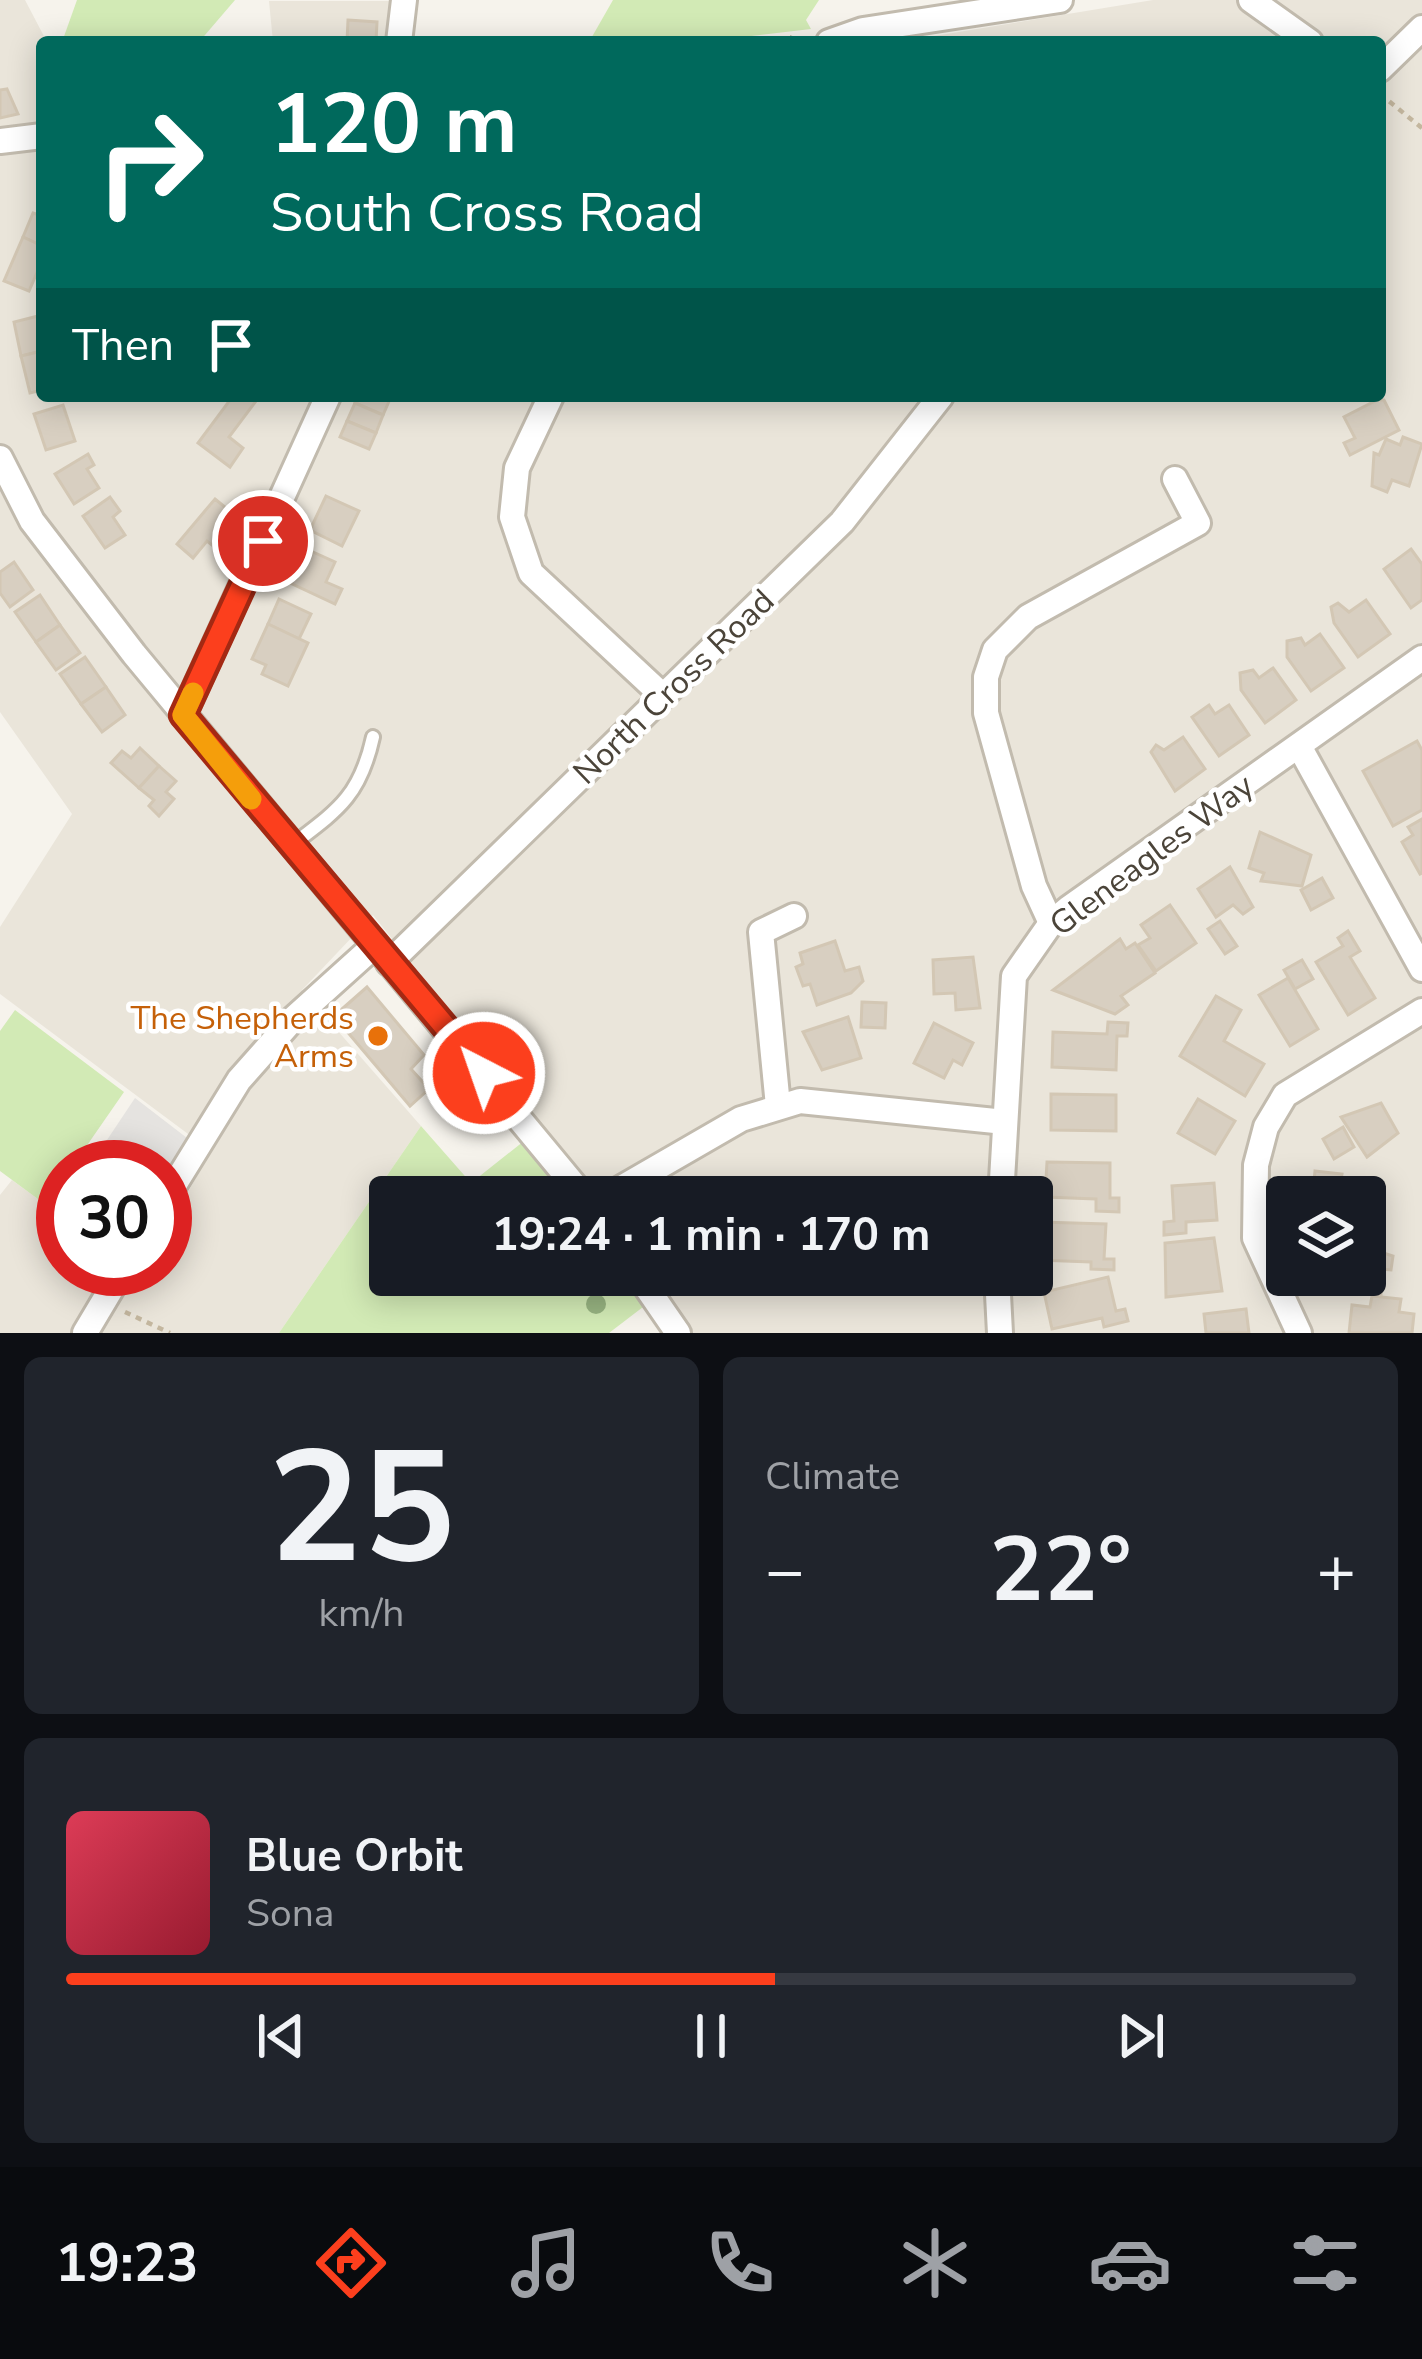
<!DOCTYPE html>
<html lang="en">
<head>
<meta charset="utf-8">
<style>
	:root { --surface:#171b24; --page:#20242c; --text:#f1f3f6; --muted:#9ea1a6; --line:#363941; --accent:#fc3f1d }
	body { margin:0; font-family:"Nunito Sans",sans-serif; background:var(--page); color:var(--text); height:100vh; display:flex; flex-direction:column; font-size:45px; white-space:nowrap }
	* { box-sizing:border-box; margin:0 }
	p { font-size:39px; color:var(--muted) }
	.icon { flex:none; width:66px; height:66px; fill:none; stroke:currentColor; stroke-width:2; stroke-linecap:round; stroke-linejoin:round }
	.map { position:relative; height:1333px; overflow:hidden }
	.sheet { display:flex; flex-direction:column; gap:24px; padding:24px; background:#0d0f14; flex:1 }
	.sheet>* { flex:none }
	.top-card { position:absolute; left:36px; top:36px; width:1350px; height:366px; border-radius:12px; box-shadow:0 6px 30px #0003; background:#00695c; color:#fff; overflow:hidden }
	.buttons { position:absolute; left:1266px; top:1176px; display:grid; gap:24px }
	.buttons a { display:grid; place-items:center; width:120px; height:120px; border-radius:12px; background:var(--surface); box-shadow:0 6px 30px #0003; font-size:60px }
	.speed { position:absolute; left:36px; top:1140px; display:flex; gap:24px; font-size:60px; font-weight:700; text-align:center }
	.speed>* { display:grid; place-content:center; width:156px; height:156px; border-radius:50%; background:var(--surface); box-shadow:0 6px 30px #0003; line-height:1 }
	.speed .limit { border:18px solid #d22; background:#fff; color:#111 }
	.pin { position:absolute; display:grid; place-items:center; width:102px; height:102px; color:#fff; margin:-51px; border:6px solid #fff; border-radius:50%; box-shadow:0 3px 12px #0007 }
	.me { position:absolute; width:132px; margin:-66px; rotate:319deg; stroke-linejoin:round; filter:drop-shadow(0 0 9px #0008) }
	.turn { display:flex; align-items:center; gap:42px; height:252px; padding:0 36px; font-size:54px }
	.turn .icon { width:156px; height:156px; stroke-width:2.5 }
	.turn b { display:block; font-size:84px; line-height:102px }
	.then { display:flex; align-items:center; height:114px; padding:0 36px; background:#0003; gap:24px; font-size:45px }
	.big { font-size:90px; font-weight:700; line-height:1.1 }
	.sheet .widget { flex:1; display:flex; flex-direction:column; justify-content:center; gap:18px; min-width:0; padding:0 42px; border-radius:18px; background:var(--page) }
	.sheet .dial { align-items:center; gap:0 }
	.dial b { font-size:156px; line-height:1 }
	.song { display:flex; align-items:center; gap:36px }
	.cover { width:144px; height:144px; border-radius:18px; background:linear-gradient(135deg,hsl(350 70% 55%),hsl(350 70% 35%)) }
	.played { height:12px; border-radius:6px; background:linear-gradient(90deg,var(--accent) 55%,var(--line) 55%) }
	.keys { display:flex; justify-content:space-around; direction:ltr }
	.heat { display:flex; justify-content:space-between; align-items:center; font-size:66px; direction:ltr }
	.sheet .tiles { flex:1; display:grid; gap:24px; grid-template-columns:1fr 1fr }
	.widget:last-child { grid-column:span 2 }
	.trip { position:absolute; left:369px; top:1176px; width:684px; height:120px; border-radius:12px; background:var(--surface); box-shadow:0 6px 30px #0003; font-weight:700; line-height:120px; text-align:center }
	.tab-bar { display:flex; height:192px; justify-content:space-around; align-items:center; background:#090b0e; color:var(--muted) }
	.tab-bar .icon { width:84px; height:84px }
	.tab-bar .on { color:var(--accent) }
	.tab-bar b { font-size:54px; color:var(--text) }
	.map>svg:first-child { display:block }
	.residential { fill:#eae5da; fill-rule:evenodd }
	.green { fill:#d2eab5 }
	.parking { fill:#e5e3e0 }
	.building { fill:#d8cfc1; stroke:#d3c7b4; stroke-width:3 }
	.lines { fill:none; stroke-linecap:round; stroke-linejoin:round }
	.lane-casing { stroke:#c2bbae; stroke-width:18 }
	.street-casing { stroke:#c2bbae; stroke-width:30 }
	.path { stroke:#c4b79f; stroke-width:4.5; stroke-dasharray:6 6; stroke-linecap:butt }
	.lane { stroke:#fff; stroke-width:12 }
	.street { stroke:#fff; stroke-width:24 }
	.tree { fill:#97b381 }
	.route-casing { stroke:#a42913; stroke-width:30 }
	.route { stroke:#fc3f1d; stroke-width:21 }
	.slow { stroke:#f59e0b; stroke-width:21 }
	.food-dot { fill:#e8710a; stroke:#fff; stroke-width:4.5 }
	.labels { text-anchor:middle; stroke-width:9; stroke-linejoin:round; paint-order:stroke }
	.street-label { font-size:33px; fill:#4b4439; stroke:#fff }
	.food-label { font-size:33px; fill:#c56008; stroke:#fff; text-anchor:end }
</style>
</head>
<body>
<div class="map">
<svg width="1422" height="1333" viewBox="0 0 1422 1333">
	<rect width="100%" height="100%" fill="#f6f3ec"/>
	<g class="residential">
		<path d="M0,0H25L47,42H42V396H1380V42H898L1153,0H1422V1333H693L652,1275H1032V1197H598L373,915L302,990L421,1126L279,1333H0V1195L12,1180L46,1205L38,1217L63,1234V1269H111L135,1286L145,1269H165V1233L211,1151L0,994V927L72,814L0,712ZM1287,1197H1365V1275H1287Z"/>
		<polygon points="269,1 394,1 390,42 273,42"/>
	</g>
	<g class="green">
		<polygon points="77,0 235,0 199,42 62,42"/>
		<polygon points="613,0 819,0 806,20 811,29 701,42 589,42"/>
		<polygon points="15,1010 124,1092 72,1167 63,1167 63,1180 46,1205 0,1171 0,1031"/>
		<polygon points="421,1126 471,1183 524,1141 567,1197 390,1197 390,1275 622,1275 643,1307 609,1333 279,1333"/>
	</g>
	<polygon class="parking" points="135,1098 187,1138 165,1172 165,1167 89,1167"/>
	<g class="building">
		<polygon points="348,20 377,22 376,42 347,42"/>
		<polygon points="7,89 18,114 0,118 0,90"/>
		<polygon points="33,213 42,216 42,246 23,237"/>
		<polygon points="23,237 42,246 42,261 29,291 4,281"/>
		<polygon points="42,315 42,351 21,356 14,322"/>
		<polygon points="42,351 42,390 30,393 21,356"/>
		<polygon points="233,396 259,397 229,437 243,448 230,467 198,443"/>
		<polygon points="358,396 384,396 390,399 383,415 355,403"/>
		<polygon points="1377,400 1384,400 1399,430 1350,455 1344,443 1355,438 1344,417"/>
		<polygon points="355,403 383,415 376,433 347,421"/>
		<polygon points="63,405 75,441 46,450 34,414"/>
		<polygon points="347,421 376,433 369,449 340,437"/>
		<polygon points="1403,437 1422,444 1409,486 1392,480 1387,492 1372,486 1374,453 1379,455 1386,439 1400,445"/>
		<polygon points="88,454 94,465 87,469 99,488 74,504 55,474"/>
		<polygon points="326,496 359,511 342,546 310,530"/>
		<polygon points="110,497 120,511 113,517 125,535 105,548 83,516"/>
		<polygon points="215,499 242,521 225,546 217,549 207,541 193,558 177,544"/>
		<polygon points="302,547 335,562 326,582 342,589 335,604 286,581"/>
		<polygon points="1411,549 1422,564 1422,600 1411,608 1384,569"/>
		<polygon points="14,562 33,590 10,607 0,593 0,572"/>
		<polygon points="40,595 60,625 36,642 15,612"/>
		<polygon points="279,599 311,614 299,639 268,624"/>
		<polygon points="1366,600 1390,634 1358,657 1334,623 1331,607 1338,603 1349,612"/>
		<polygon points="268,624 308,643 288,686 262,674 266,665 252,659"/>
		<polygon points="60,625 80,653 56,670 36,642"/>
		<polygon points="1320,634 1344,668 1311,691 1287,657 1287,641 1301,638 1305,645"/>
		<polygon points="85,657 106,687 81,704 60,674"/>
		<polygon points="1273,668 1296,700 1265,723 1241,690 1240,673 1253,670 1259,678"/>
		<polygon points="106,687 125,715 102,732 81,704"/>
		<polygon points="1209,705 1215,714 1229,705 1249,735 1219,756 1192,717"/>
		<polygon points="1183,737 1205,769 1175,791 1151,752 1156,745 1164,750"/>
		<polygon points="1417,741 1422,750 1422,810 1393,826 1363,771"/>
		<polygon points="140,748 159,766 139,788 111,763 122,751 131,758"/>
		<polygon points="159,766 176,781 166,792 174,799 159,816 149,806 154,800 139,788"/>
		<polygon points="1422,819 1422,873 1420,874 1402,842 1413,835 1408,827"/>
		<polygon points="1260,832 1311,855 1302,886 1261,881 1264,873 1249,868"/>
		<polygon points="1230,867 1253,907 1243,914 1233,905 1216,917 1198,889"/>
		<polygon points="1322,878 1333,898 1311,910 1301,890"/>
		<polygon points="1170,905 1196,943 1156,971 1138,945 1150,938 1141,925"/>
		<polygon points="1220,921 1237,946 1225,954 1208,929"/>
		<polygon points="1348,931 1360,951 1350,957 1375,998 1348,1015 1316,962 1343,946 1338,938"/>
		<polygon points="1120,939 1126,949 1135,943 1155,973 1121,996 1128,1005 1115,1014 1053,990"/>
		<polygon points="835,941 845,971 859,967 863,981 851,993 817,1005 810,984 803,986 796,967 803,964 800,953"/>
		<polygon points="973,957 980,1008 956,1010 955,993 934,994 933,960"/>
		<polygon points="1302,960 1313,979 1295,989 1284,970"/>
		<polygon points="1288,978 1318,1029 1290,1046 1259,995"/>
		<polygon points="367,987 424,1055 411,1069 429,1089 410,1106 334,1016"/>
		<polygon points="1216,996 1241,1010 1224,1041 1264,1064 1245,1096 1180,1056"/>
		<polygon points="862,1002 886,1003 885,1028 861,1027"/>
		<polygon points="848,1017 861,1058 822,1070 803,1032"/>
		<polygon points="1108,1022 1128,1023 1127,1036 1117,1036 1116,1070 1052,1067 1053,1032 1107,1034"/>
		<polygon points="934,1023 973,1043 962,1065 953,1060 944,1078 914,1063"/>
		<polygon points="1051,1094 1116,1095 1116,1131 1051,1130"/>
		<polygon points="1198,1099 1235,1121 1215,1154 1178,1133"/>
		<polygon points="1381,1103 1398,1133 1367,1157 1341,1117"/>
		<polygon points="1343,1127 1354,1147 1334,1159 1323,1139"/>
		<polygon points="1047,1162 1110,1163 1110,1198 1119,1198 1119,1212 1096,1211 1096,1199 1045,1197"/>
		<polygon points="1315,1171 1342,1174 1340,1186 1359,1188 1358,1197 1299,1197 1301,1179 1314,1181"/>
		<polygon points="1214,1183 1217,1220 1186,1222 1186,1233 1164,1235 1164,1222 1174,1221 1172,1186"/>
		<polygon points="1040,1222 1106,1224 1104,1259 1114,1259 1114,1270 1091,1269 1091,1262 1039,1260"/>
		<polygon points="1214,1238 1222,1291 1166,1297 1165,1243"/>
		<polygon points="1365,1247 1393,1256 1391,1270 1380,1269 1381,1294 1360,1292 1362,1280 1321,1275 1365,1275"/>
		<polygon points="1108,1277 1116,1311 1125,1309 1128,1321 1104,1327 1102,1318 1052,1329 1044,1292"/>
		<polygon points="1372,1296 1401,1299 1399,1312 1414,1314 1412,1333 1349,1333 1352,1305 1370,1307"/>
		<polygon points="1246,1309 1249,1333 1206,1333 1204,1314"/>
	</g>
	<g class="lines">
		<defs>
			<g id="lane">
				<path d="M292,845C338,810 360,796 373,737"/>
				<polyline points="442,1079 435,1058 452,1037"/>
			</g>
			<g id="street">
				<polyline points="1251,0 1310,42"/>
				<polyline points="399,42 404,0"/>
				<polyline points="829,42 863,30 1060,0"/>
				<polyline points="1380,69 1422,28"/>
				<polyline points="0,141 42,136"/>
				<polyline points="551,396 517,468 512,517 531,573 663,696"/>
				<polyline points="0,458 32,521 134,654 584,1197"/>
				<polyline points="183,715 328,396"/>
				<polyline points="1299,746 1422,969"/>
				<polyline points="1051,923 1034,886 986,713 986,677 995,650 1028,617 1198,523 1175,479"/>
				<polyline points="389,963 842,522 941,396"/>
				<polyline points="778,1106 761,932 794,916"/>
				<polyline points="606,1197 741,1119 800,1101 1005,1122"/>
				<polyline points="1001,1197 1014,976 1051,923 1069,908 1422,658"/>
				<polyline points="165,1200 239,1080 292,1020 374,946"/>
				<polyline points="638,1275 678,1333"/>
				<polyline points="997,1275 1000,1333"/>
				<polyline points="85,1333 123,1269"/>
				<polyline points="1299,1333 1255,1238 1256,1165 1266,1127 1285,1095 1422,1011"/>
			</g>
		</defs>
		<use href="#lane" class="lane-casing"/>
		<use href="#street" class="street-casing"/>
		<g class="path">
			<polyline points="766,42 789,37 801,42"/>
			<polyline points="1380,94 1422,128"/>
			<polyline points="125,1312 170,1333"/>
		</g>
		<use href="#lane" class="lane"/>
		<use href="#street" class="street"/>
	</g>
	<circle class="tree" cx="596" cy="1304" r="10"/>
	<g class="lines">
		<defs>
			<polyline id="route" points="263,541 183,715 484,1073"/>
		</defs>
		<use href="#route" class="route-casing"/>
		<use href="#route" class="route"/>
		<polyline class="slow" points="193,693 183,715 251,799"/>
	</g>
	<circle class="food-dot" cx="378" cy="1036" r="12"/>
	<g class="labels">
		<g class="street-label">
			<text transform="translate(673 686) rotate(-44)" y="12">North Cross Road</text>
			<text transform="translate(1151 854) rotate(-37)" y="12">Gleneagles Way</text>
		</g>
		<g class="food-label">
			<text x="354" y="1029">The Shepherds<tspan x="354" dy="38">Arms</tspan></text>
		</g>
	</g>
</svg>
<div class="buttons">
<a><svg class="icon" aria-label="layers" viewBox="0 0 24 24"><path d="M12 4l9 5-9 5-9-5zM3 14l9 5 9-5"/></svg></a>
</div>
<div class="speed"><div class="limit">30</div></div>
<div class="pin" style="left:263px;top:541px;background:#d93025"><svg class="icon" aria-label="arrive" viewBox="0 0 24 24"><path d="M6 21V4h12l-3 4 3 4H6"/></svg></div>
<svg class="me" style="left:484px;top:1073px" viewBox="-20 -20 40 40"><circle r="17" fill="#fc3f1d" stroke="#fff" stroke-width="3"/><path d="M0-11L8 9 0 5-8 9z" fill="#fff"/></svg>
<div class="trip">19:24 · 1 min · 170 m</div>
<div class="top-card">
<div class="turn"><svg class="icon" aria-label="right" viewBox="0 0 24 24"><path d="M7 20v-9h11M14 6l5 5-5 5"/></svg><div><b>120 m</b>South Cross Road</div></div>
<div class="then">Then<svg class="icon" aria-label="arrive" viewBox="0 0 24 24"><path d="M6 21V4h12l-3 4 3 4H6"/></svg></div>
</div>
</div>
<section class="sheet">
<div class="tiles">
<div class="widget dial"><b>25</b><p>km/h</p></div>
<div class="widget"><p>Climate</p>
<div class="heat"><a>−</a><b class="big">22°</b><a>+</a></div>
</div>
<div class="widget">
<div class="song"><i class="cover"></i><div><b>Blue Orbit</b><p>Sona</p></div></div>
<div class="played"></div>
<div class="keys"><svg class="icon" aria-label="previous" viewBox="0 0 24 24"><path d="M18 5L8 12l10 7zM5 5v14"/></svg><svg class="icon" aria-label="pause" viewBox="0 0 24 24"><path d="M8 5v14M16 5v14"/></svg><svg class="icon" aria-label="next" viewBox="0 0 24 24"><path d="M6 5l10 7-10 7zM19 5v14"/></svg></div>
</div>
</div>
</section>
<nav class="tab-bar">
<b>19:23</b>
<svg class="icon on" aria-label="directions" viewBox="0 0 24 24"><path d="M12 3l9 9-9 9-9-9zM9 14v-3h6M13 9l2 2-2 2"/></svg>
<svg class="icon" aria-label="music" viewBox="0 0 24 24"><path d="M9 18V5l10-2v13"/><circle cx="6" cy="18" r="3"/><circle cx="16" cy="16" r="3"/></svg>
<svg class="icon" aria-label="phone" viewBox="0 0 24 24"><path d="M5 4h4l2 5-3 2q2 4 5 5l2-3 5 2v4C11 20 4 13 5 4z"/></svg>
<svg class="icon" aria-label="climate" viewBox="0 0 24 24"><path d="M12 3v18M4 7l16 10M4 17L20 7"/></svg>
<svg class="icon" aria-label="car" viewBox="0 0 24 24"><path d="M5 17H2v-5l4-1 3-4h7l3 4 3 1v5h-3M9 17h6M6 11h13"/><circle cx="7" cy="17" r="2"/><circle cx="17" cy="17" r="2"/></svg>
<svg class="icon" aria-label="filters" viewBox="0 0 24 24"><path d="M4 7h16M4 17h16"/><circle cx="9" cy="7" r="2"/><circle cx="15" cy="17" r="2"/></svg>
</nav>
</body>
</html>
